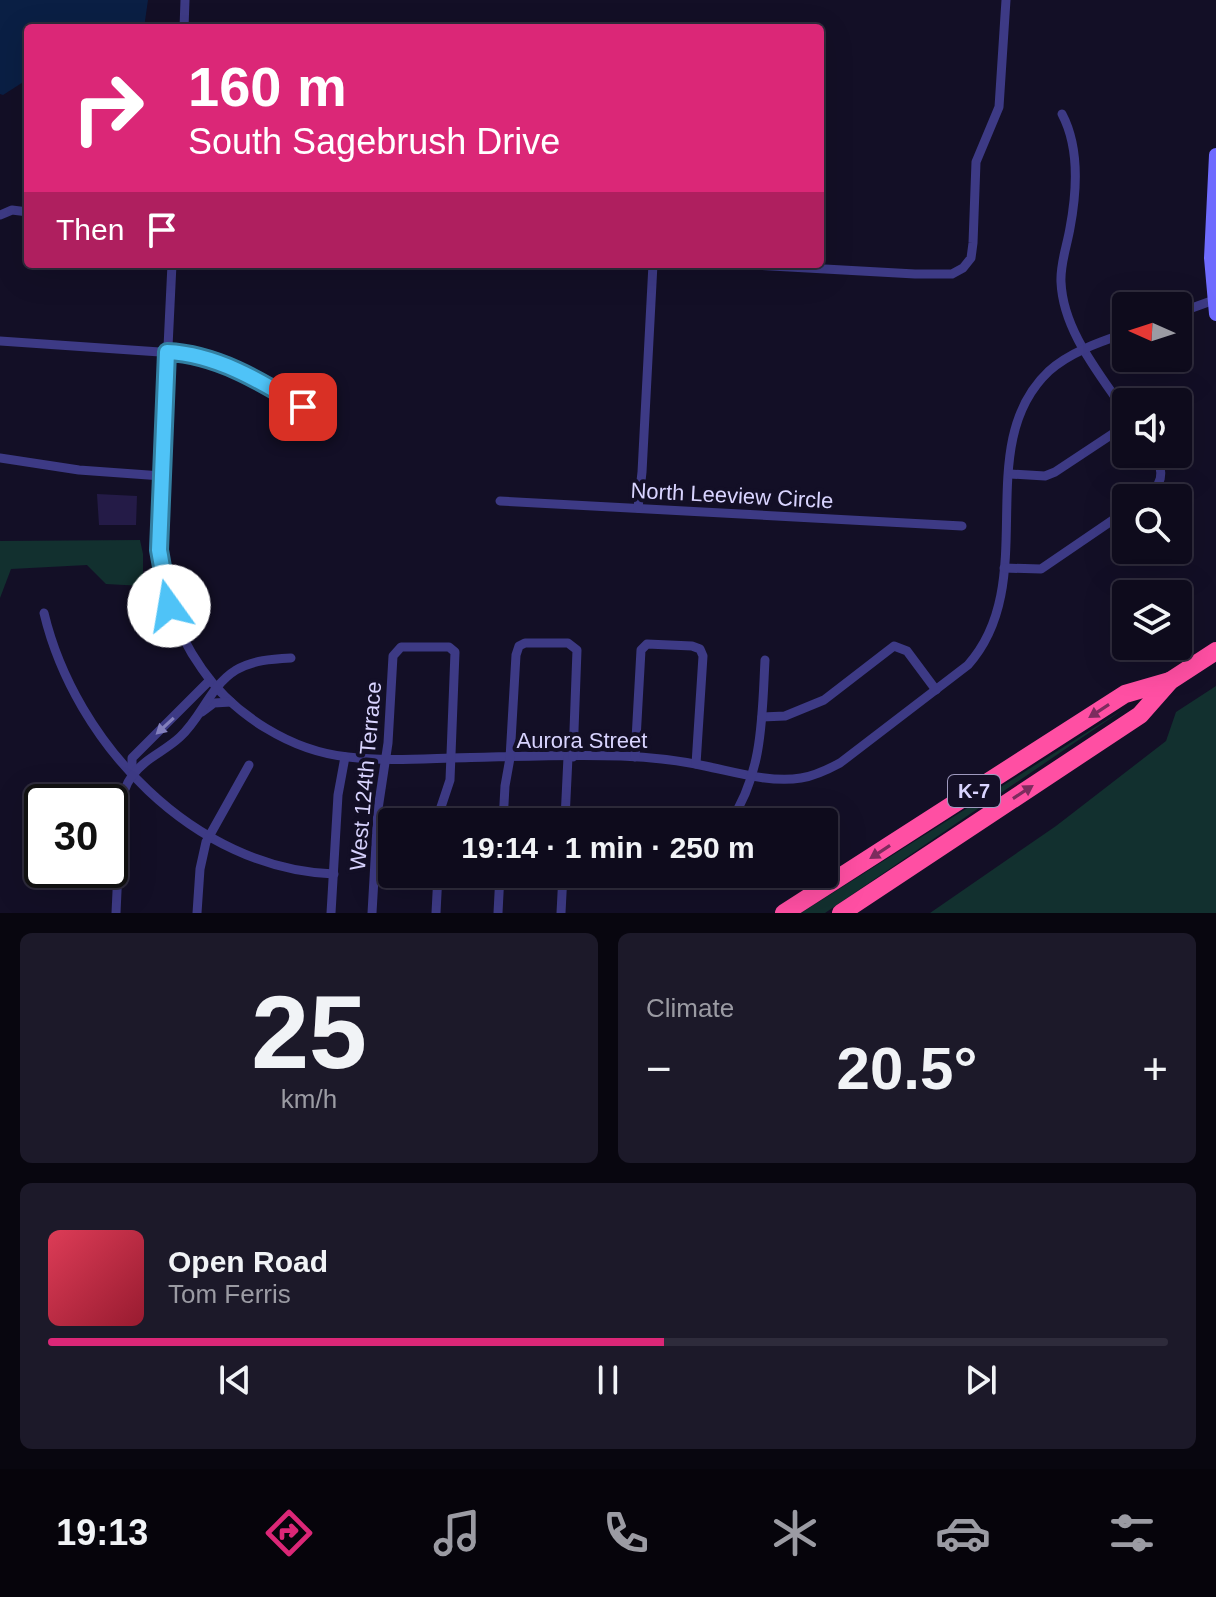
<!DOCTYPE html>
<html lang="en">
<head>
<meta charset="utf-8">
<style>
	:root { --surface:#0e0b1c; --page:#1c1929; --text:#f1f3f6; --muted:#9b9ba3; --line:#2e2b3b; --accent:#db2777 }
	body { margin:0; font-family:Arial,sans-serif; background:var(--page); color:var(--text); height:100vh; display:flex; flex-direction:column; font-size:30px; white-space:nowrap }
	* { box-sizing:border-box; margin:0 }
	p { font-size:26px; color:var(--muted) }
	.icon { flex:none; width:44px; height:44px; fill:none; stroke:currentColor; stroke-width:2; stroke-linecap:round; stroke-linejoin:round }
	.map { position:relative; height:913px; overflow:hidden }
	.details { display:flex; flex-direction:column; gap:20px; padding:20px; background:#08060f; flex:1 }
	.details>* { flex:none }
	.banner { position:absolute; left:24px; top:24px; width:800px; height:244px; border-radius:8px; box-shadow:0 8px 32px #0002,0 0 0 2px var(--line); background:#db2777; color:#fff; overflow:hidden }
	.needle { width:52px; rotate:273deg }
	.controls { position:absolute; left:1112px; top:292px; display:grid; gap:16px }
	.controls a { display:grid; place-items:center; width:80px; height:80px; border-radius:8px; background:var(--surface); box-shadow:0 8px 32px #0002,0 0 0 2px var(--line); font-size:40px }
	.speed { position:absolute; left:24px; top:784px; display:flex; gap:16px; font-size:40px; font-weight:700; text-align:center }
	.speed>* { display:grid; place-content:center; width:104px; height:104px; border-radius:50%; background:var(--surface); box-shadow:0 8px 32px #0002,0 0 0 2px var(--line); line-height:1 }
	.speed .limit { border:4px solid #111; border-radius:12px; background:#fff; color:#111 }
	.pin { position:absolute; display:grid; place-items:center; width:68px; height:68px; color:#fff; margin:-34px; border-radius:16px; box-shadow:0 4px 12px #0006 }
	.me { position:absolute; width:88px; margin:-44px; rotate:347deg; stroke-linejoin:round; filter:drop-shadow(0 0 6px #0008) }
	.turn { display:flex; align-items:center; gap:28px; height:168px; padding:0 32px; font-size:36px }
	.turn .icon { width:104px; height:104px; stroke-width:2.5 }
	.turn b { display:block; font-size:56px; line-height:68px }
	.then { display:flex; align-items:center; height:76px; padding:0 32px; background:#0003; gap:16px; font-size:30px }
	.big { font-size:60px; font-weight:700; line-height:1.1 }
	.details .tile { flex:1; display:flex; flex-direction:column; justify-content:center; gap:12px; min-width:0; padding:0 28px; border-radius:12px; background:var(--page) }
	.details .dial { align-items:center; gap:0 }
	.dial b { font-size:104px; line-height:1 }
	.song { display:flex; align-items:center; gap:24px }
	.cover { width:96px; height:96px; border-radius:12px; background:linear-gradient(135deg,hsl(350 70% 55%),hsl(350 70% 35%)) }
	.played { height:8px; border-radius:4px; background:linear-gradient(90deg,var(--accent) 55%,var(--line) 55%) }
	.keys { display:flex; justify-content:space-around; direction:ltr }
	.heat { display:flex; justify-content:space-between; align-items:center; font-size:44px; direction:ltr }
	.details .tiles { flex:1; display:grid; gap:20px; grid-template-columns:1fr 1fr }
	.tile:last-child { grid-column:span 2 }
	.trip { position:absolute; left:378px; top:808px; width:460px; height:80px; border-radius:8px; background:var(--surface); box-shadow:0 8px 32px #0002,0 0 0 2px var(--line); font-weight:700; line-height:80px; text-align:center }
	.menu { display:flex; height:128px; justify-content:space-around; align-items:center; background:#06040b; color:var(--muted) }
	.menu .icon { width:56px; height:56px }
	.menu .selected { color:var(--accent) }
	.menu b { font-size:36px; color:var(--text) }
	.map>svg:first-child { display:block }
	.green { fill:#12302f }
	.water { fill:#0a1f44 }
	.building { fill:#241b47 }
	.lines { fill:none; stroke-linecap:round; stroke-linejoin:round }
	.street { stroke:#3d3a85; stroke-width:9 }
	.secondary { stroke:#6f6bff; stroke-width:14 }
	.highway { stroke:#ff4fa3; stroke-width:18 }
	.oneway { fill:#7d2c5e }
	.oneway2 { fill:#837fbc }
	.route-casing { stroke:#337fa1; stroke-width:20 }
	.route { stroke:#4fc3f7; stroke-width:14 }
	.labels { text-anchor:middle; stroke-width:8; stroke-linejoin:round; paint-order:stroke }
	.shield { fill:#130f26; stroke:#9e99be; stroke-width:2 }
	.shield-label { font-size:20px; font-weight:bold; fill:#d9d4ff }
	.street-label { font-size:22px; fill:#d9d4ff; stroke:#130f26 }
</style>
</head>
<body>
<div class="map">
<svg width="1216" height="913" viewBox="0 0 1216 913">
	<rect width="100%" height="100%" fill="#130f26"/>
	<g class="green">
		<polygon points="140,540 143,554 143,586 106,584 87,565 11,569 0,598 0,541"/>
		<polygon points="1216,686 1216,913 930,913 1056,826 1166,741 1176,712"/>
		<polygon points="1127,707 825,913 801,913"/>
	</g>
	<polygon class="water" points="0,0 148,0 144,28 28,28 28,79 3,95 0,94"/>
	<polygon class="building" points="97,494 137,496 136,525 99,525"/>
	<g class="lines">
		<g class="street">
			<polyline points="184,28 185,0"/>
			<path d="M1062,114C1080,148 1077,191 1070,228C1067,246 1060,264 1061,282C1063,331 1100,374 1126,413"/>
			<polyline points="0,215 12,210 28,212"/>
			<path d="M172,264L159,533C159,583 173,628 202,669C234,715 291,751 348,757C382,761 417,759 451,758C507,757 564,754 621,756C649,757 677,760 705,766C735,772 770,783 801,778C815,776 827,770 840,763L968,665C1043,581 969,446 1049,371C1070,352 1100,342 1126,333"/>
			<polyline points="737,264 915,274 952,274 963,268 971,258 973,243 976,162 999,107 1006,0"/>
			<polyline points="1178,313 1214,300"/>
			<polyline points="0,341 189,354 231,368 303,407"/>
			<polyline points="0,458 79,470 162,476"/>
			<polyline points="1010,474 1045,476 1055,472 1126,425"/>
			<path d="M1144,498C1162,486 1166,473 1154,454"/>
			<polyline points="500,501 962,526"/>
			<polyline points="638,508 642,472 653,264"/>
			<polyline points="1004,568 1041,569 1126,511"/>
			<path d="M44,613C75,743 194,869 334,874"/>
			<polyline points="202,712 214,703 231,702"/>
			<polyline points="762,717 785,716 824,700 894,646 907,651 936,690"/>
			<polyline points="635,757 641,650 647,644 692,646 700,649 703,656 696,764"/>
			<polyline points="132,776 132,758 210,680"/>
			<polyline points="566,816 670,822"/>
			<polyline points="565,819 568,757"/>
			<polyline points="503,822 505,786 510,758 516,655 519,646 525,643 568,643 577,650 573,757"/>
			<path d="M730,822C763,773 762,717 765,660"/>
			<path d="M116,913L121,805C123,795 125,785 132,776C146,757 164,752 180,737C202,717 210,686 236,670C253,660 272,659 291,658"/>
			<polyline points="197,913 200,869 206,842 249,765"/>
			<polyline points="331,913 338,795 345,757"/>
			<polyline points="372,913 378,809 388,743 393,656 401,647 449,647 455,652 450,780 441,807 440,822"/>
			<polyline points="436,913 438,874"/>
			<polyline points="498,913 500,874"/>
			<polyline points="561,913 563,874"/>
		</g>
		<polyline class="secondary" points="1216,155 1211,258 1216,314"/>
		<g class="highway">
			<polyline points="784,913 1125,694 1170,681"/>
			<polyline points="841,913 1140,715 1170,681 1216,651"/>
		</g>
	</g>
	<defs><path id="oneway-solid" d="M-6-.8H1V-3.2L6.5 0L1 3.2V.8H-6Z" transform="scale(2)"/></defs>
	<g class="oneway">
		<use href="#oneway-solid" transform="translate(1099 711) rotate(147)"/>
		<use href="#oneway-solid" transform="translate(1023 792) rotate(-33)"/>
		<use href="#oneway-solid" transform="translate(880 852) rotate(147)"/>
	</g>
	<use class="oneway2" href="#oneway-solid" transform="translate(165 726) rotate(137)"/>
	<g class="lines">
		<defs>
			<path id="route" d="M169,606L159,550L167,352C217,354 262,382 303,407"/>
		</defs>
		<use href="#route" class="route-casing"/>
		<use href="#route" class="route"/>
	</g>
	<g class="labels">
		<rect class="shield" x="948" y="775" width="52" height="32" rx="6"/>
		<g class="shield-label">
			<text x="974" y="798">K-7</text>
		</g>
		<g class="street-label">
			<text transform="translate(732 495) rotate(3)" y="8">North Leeview Circle</text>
			<text x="582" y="748">Aurora Street</text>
			<text transform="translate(365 776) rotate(-85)" y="8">West 124th Terrace</text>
		</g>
	</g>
</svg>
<div class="controls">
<a><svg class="needle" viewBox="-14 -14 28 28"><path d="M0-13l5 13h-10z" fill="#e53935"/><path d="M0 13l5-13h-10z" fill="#9b9ba3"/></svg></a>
<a><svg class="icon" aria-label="sound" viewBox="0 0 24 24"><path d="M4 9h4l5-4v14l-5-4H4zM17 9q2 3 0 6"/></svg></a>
<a><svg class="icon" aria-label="search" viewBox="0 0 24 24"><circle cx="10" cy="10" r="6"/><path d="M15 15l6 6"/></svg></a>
<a><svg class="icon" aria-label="layers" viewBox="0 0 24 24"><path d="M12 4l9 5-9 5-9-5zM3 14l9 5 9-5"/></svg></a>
</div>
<div class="speed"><div class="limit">30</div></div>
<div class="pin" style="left:303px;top:407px;background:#d93025"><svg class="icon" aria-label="arrive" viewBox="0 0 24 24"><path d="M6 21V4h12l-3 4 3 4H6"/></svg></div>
<svg class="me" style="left:169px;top:606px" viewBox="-20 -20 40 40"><circle r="19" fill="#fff"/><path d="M0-13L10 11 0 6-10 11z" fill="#4fc3f7"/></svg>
<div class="trip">19:14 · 1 min · 250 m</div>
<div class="banner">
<div class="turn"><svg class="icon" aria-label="right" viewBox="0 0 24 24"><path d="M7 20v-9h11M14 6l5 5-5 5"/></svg><div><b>160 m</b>South Sagebrush Drive</div></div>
<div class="then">Then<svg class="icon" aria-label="arrive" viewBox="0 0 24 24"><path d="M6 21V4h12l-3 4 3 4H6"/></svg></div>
</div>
</div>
<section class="details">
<div class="tiles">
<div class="tile dial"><b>25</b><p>km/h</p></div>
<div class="tile"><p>Climate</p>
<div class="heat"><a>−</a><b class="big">20.5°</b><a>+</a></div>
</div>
<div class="tile">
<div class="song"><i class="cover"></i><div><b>Open Road</b><p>Tom Ferris</p></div></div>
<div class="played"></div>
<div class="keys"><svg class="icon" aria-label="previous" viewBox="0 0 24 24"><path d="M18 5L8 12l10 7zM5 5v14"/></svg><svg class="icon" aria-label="pause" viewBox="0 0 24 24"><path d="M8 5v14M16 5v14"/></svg><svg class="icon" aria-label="next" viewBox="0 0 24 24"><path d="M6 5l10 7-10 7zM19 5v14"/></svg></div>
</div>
</div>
</section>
<nav class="menu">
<b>19:13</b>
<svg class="icon selected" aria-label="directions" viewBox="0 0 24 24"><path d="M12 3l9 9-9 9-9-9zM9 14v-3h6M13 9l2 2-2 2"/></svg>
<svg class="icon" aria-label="music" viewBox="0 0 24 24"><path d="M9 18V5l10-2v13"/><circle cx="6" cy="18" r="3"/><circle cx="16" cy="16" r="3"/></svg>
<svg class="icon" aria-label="phone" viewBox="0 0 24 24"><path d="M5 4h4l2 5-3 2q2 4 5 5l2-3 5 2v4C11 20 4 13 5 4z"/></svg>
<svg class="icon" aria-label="climate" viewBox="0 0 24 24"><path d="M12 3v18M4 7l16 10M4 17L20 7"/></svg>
<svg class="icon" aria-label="car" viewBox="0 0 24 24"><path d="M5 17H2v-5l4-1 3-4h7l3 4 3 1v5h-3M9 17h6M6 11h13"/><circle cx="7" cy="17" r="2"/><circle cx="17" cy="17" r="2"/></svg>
<svg class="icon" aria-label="filters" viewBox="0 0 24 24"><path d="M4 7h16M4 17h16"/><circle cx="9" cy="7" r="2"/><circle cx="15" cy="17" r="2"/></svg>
</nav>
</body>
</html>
